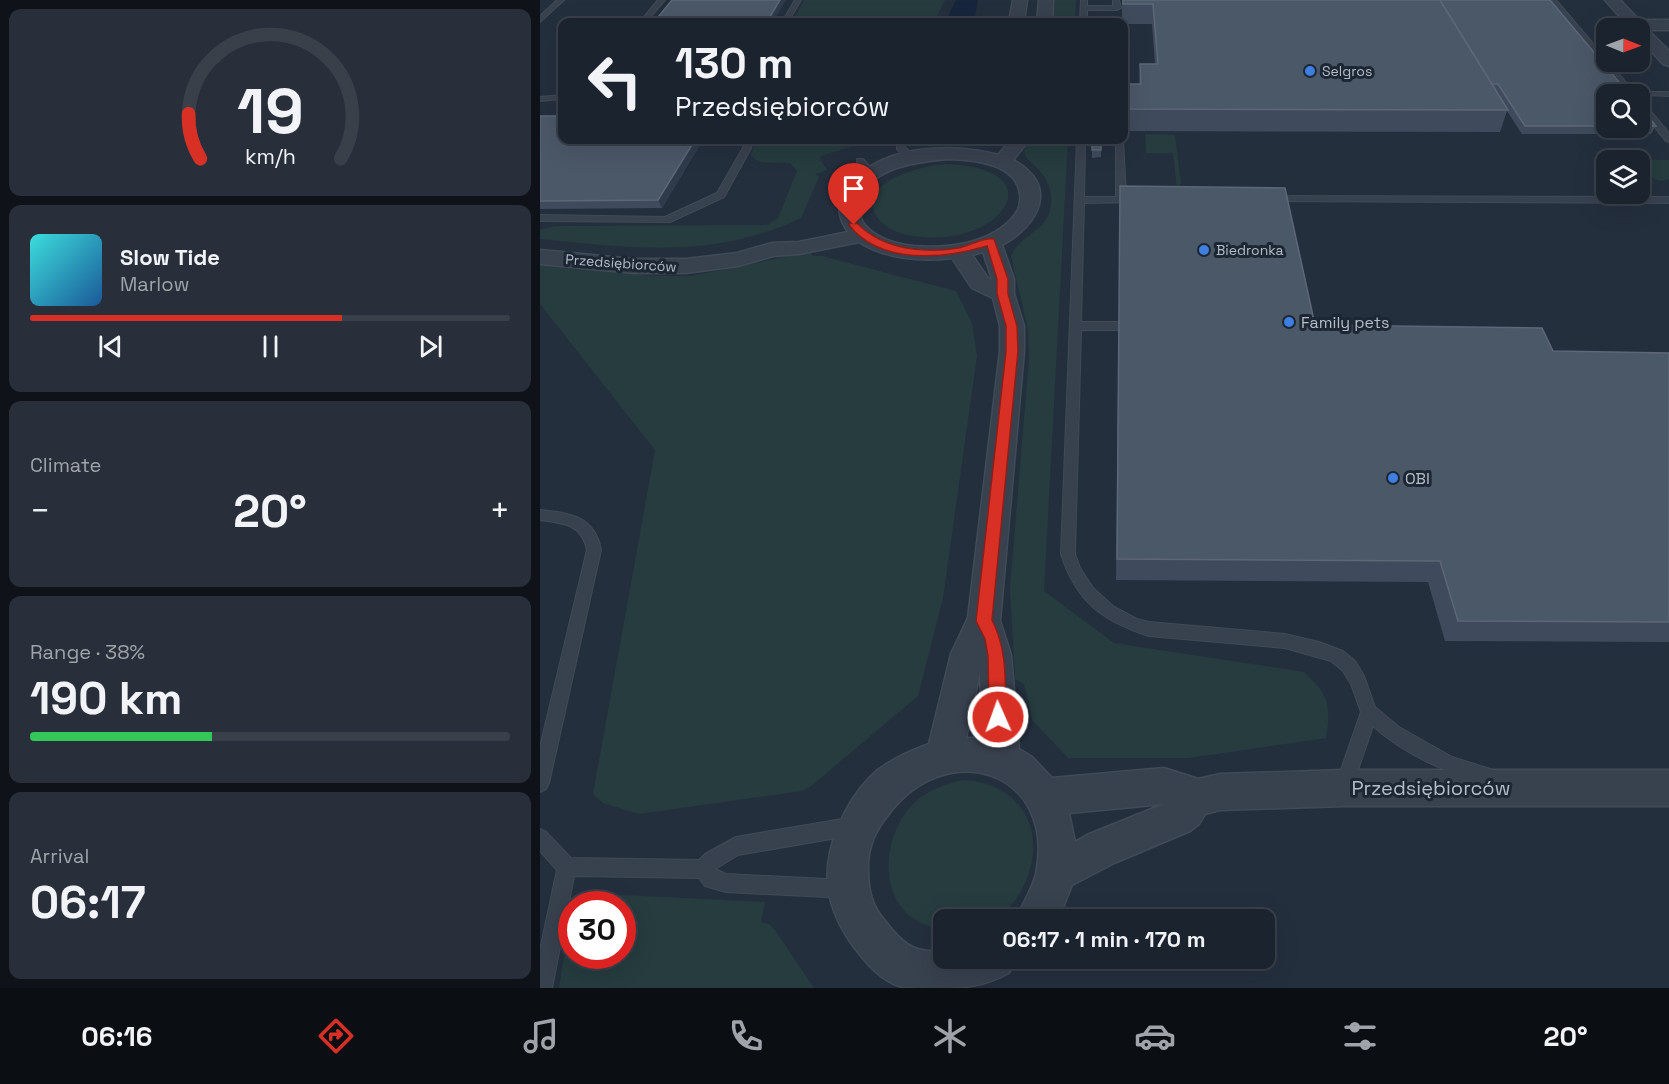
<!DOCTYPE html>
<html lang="en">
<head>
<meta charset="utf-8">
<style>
	:root { --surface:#1b232e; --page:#282f3a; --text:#f1f3f6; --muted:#a0a4aa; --line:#39404a; --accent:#d93025 }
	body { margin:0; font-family:"Space Grotesk",sans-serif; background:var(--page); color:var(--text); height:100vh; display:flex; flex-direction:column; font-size:22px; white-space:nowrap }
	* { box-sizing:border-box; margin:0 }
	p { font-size:20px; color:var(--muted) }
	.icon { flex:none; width:33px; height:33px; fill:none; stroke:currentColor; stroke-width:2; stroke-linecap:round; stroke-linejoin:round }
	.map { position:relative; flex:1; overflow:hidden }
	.drawer { display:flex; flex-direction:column; gap:9px; padding:9px; background:#0f1319; width:540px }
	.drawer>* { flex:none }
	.top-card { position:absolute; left:18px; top:18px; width:570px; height:126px; border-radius:12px; box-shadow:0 6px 24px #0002,0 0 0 2px var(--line); background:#1b232e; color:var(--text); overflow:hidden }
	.needle { width:39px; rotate:91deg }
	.fabs { position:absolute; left:1056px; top:18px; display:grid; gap:12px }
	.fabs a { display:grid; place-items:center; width:54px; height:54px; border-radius:12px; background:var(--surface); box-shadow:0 6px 24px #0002,0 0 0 2px var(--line); font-size:30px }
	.speed { position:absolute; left:18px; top:891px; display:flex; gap:12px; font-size:30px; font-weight:700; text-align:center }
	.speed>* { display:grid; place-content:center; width:78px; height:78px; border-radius:50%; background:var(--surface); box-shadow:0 6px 24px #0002,0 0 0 2px var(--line); line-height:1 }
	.speed .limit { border:9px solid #d22; background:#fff; color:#111 }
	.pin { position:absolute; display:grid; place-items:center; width:51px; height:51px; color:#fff; margin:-62px -26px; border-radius:50% 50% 50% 0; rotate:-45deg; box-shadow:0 0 6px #0007 }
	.pin .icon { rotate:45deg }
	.me { position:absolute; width:66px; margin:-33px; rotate:358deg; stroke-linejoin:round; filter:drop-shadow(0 0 4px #0008) }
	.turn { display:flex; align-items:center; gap:21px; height:126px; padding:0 18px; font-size:27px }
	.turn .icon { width:78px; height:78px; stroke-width:2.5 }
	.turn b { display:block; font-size:42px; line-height:51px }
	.big { font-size:45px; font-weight:700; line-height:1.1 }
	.drawer .widget { flex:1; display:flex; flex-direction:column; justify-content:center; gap:9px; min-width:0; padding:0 21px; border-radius:12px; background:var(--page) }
	.drawer .dial { align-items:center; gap:0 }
	.dial svg { height:156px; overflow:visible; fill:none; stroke:var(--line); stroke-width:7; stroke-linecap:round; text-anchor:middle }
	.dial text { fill:var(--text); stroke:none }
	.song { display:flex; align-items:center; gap:18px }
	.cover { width:72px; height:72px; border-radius:9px; background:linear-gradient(135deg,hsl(180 70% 55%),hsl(210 70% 35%)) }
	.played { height:6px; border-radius:3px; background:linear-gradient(90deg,var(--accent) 65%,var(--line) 65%) }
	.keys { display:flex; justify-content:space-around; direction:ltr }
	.heat { display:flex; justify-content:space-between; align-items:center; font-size:33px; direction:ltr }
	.charge { height:9px; border-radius:4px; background:linear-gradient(90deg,#34c759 38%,var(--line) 0) }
	.trip { position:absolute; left:393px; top:909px; width:342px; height:60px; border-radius:12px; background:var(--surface); box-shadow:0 6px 24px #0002,0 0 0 2px var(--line); font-weight:700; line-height:60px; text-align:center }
	.tabs { display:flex; height:96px; justify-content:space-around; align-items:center; background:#0b0e12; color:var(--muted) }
	.tabs .icon { width:42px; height:42px }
	.tabs .active { color:var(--accent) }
	.tabs b { font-size:27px; color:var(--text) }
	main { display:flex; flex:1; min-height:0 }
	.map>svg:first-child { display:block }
	.green { fill:#263c3f }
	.water { fill:#17263c }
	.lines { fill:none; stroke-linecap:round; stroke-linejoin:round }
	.service-casing { stroke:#414a57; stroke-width:2 }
	.minor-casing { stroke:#414a57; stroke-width:3 }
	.service { fill:#38414e; fill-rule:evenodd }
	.minor { fill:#38414e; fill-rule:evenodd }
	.wall { fill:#3f4b5c }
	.shaded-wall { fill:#2f3b4b }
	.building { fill:#4b5868; stroke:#5c6777; stroke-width:1.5 }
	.route { fill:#d93025; stroke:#8d1f18; stroke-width:1.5 }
	.shop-dot { fill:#3f7fe0; stroke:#1d2633; stroke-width:2 }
	.labels { text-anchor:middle; stroke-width:6; stroke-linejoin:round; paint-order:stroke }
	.far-poi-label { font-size:14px; fill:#b4bcc9; stroke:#1d2633; text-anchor:start }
	.far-street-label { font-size:14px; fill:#b4bcc9; stroke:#1d2633 }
	.poi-label { font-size:16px; fill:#b4bcc9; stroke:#1d2633; text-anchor:start }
	.near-street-label { font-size:20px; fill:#b4bcc9; stroke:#1d2633 }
</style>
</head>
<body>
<main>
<section class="drawer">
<div class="widget dial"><svg viewBox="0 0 100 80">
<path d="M14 69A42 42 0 1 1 86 69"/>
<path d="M14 69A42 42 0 0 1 8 46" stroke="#d93025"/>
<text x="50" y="56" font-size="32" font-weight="700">19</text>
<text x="50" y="72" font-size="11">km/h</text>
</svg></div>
<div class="widget">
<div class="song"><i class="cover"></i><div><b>Slow Tide</b><p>Marlow</p></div></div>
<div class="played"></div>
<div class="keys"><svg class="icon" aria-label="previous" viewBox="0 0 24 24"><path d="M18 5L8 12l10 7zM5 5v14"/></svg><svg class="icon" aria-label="pause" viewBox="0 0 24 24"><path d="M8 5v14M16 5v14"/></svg><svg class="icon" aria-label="next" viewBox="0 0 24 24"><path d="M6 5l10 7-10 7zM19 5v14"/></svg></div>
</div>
<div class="widget"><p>Climate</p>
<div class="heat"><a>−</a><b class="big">20°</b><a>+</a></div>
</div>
<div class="widget"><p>Range · 38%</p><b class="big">190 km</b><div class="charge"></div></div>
<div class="widget"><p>Arrival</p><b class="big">06:17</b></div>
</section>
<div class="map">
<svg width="1129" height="988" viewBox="0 0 1129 988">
	<rect width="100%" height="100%" fill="#242f3e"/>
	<g class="green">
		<polygon points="264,0 405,0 394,22 252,22"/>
		<polygon points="513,0 536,0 535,22 511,22"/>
		<polygon points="605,134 635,135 641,183 637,189 633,153 606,153"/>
		<path d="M216,140H333L281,156L280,159L287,170L275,174L279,177L261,218C171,260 94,248 0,239V230L16,226L228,225L238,218L257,171L250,163C237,162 219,166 211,155Z"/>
		<path d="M489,140H528L504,591L574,643L764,672C789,695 791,704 786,738L649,758H528L492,720L484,684L475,679L470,588L489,359L488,330L471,256C478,237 506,231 510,210C514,190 507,177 493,164C491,161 488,160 486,157C482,151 486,145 489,140Z"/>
		<path d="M1098,160H1129V179C1114,186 1105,170 1098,160Z"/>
		<path d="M404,164C519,167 462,250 373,236C360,234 344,228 337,217C314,182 383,166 404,164Z"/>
		<polygon points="269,252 273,256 282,256 416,291 432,323 437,356 403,598 378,696 270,787 262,791 99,814 63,803 53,794 115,450 0,304 0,265 111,276 151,276"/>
		<path d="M423,780C484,783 510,836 482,889C476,900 466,914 454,919C444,923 415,920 404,920L403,931C393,928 382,924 373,918C336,892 345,831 374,803C388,790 405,784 423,780Z"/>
		<polygon points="42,893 225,902 221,922 229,924 235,930 274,988 19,988 31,914 32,956 82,956 82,904 33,904"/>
	</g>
	<polygon class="water" points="416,0 438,0 434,22 405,22"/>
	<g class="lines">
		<defs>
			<g id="service">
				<polygon points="17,0 24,0 0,22 0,16"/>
				<polygon points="118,0 125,0 106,22 100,22"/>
				<polygon points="255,0 261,0 248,22 242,22"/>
				<polygon points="541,0 547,0 547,6 573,6 573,0 579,0 581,8 577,10 547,10 547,22 540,22"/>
				<polygon points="1009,0 1016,0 1094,92 1129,92 1129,96 1087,94"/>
				<polygon points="22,95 22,99 0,101 0,97"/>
				<polygon points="1100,101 1103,102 1129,133 1129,142 1126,141 1100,109"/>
				<polygon points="205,140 213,140 211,148 184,197 130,222 0,221 0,215 125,217 177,193 203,148"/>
				<path d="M537,140H545L544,197H576V141L583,140L586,196H599L604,199L599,202L544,203L541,322H597L603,326L597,330H541L535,554L540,568L553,588L574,607L597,619L609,622L745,634L779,642L803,651L815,661L824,676L835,707L859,727L912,757L953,770L956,776L953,782L947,785C906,772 865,755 833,726L810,793L804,796L798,793L795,787L821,712L811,684L803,671L791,661L745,648L609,636C562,621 536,601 521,554Z"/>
				<polygon points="357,145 363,145 374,156 374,160 368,160 357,149"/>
				<polygon points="317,159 323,159 336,173 336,177 330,177 317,163"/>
				<polygon points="729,196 1129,197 1129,203 726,201 726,197"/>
				<path d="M0,510C30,513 55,516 61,550L9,783L6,789L0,792V747L47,550C42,524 23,523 0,520Z"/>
				<polygon points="314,817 320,820 323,826 320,832 314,835 198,855 175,869 186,874 307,880 314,882 316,889 314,896 307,898 186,892 165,886 159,878 34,876 12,988 0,988 0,950 17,870 0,851 0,829 6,832 31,858 159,860 165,854 196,837"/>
			</g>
			<g id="minor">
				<polygon points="473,0 487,0 484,22 469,22"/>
				<polygon points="499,0 513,0 512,22 497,22"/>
				<polygon points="1065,0 1080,0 1099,20 1129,20 1129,30 1108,30 1129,51 1129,66 1123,64 1100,39 1100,28 1090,28"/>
				<path d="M471,140H489L473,160C520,185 499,225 462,245L474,279V294L484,326V351L460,621L471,655L479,749L492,757L512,778L624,768L658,779L680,774L804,770H1129V806H804L680,810L665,814L659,824L650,831L574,863L532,885L518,920H476C482,904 492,890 496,874C517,770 406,736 348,815C336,830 329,844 328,864C328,883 329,900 341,916C360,940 370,954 404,951V958H474L469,973C444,986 427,988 399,988C388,988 373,988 362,987C341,981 327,964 314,947C301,930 290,907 288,885C284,848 305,803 330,777C346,761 368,752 389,744L411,654L428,618L460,351V326L453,298L432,288L412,258C381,262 346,259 319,242L259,254L233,256L198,266L146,273H94L0,264V250L94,259H146L197,253L232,243L259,242L308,232C299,219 296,207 304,193C333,144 410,142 458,155ZM409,159C434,160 476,163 480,194C481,202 479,210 474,216C451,244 407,249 373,246C356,244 336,239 324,224C320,218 319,210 320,202C328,167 380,161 409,159ZM443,252L452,279V280L448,278L432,255ZM440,672L442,738H426ZM624,804L547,835L535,842L529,813Z"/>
			</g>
		</defs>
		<use href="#service" class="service-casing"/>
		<use href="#minor" class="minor-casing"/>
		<use href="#service" class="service"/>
		<use href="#minor" class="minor"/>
	</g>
	<g class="wall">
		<polygon points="582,0 1010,0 1066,94 1066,128 1100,128 1100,107 1116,126 1111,134 982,134 967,111 960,132 584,131 584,84 599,84 600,64 615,64 612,24 584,24 584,22 582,22"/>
		<polygon points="0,116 22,140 190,140 190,141 189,143 161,143 122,208 0,209"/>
		<polygon points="552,143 561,143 561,157 552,158"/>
		<polygon points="580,186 775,325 1013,351 1129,353 1129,642 905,641 888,582 576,580"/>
	</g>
	<g class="shaded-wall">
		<polygon points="240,0 246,0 233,22 227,22"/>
		<polygon points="155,140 160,140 161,143 122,208 118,200"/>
	</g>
	<g class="building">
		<polygon points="132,0 240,0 227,22 114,22"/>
		<polygon points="583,0 900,0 968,110 584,109 584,84 601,84 600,64 618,64 613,4 583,4"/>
		<polygon points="900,0 1010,0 1089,94 1066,94 1066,126 985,126 958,84 952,84"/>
		<polygon points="1100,107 1116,126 1100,126"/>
		<polygon points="0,116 22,116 22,140 155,140 118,200 0,201"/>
		<rect x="552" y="143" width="9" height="7"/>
		<polygon points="580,186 745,188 775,325 1002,328 1013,351 1129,353 1129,622 918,621 900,561 577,559"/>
	</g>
	<path class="route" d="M310,223H317C342,249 383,254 418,248C430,246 442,237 454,239L468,279V294L477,326L478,351L452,620C468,651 465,683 466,717L464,722L458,725L452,722L449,717L448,656L445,639L436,621L466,351V326L457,294V279L447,246C403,259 340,265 309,225Z"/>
	<g class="shop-dot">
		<circle cx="770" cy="71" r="6"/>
		<circle cx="664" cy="250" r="6"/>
		<circle cx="749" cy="322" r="6"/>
		<circle cx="853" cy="478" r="6"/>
	</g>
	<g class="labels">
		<g class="far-poi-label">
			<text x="782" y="76">Selgros</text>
			<text x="676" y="255">Biedronka</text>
		</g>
		<g class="far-street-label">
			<text transform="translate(81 263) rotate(4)" y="5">Przedsiębiorców</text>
		</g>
		<g class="poi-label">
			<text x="761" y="328">Family pets</text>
			<text x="865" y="484">OBI</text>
		</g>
		<g class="near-street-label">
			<text x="891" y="795">Przedsiębiorców</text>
		</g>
	</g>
</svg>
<div class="fabs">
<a><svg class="needle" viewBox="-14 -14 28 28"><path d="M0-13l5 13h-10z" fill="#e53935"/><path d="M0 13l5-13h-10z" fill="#a0a4aa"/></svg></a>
<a><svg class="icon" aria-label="search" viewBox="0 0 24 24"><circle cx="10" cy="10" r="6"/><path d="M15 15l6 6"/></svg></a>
<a><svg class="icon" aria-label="layers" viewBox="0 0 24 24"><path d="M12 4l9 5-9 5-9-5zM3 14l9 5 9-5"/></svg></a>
</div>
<div class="speed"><div class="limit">30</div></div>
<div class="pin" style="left:314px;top:225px;background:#d93025"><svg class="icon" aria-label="arrive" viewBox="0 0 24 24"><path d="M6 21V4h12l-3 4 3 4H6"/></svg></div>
<svg class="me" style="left:458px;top:717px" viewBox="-20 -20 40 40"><circle r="17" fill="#d93025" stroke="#fff" stroke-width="3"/><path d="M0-11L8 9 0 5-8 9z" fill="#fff"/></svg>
<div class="trip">06:17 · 1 min · 170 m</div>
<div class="top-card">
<div class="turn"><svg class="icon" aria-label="left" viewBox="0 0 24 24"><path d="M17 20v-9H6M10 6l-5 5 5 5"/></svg><div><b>130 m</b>Przedsiębiorców</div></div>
</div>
</div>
</main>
<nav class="tabs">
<b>06:16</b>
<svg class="icon active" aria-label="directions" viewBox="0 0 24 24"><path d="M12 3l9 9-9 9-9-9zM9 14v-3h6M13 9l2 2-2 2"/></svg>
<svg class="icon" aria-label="music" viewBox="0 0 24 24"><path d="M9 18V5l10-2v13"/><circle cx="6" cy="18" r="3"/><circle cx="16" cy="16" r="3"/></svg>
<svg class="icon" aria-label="phone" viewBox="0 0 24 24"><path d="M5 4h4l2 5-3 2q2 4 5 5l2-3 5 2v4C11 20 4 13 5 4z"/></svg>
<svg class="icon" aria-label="climate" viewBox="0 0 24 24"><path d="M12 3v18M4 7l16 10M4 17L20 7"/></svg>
<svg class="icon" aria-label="car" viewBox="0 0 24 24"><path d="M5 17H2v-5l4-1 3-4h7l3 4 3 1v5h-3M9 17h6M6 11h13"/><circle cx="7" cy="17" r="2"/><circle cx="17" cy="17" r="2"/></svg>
<svg class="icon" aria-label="filters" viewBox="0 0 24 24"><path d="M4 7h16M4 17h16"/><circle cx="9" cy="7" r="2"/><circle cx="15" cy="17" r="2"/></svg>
<b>20°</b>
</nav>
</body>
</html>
